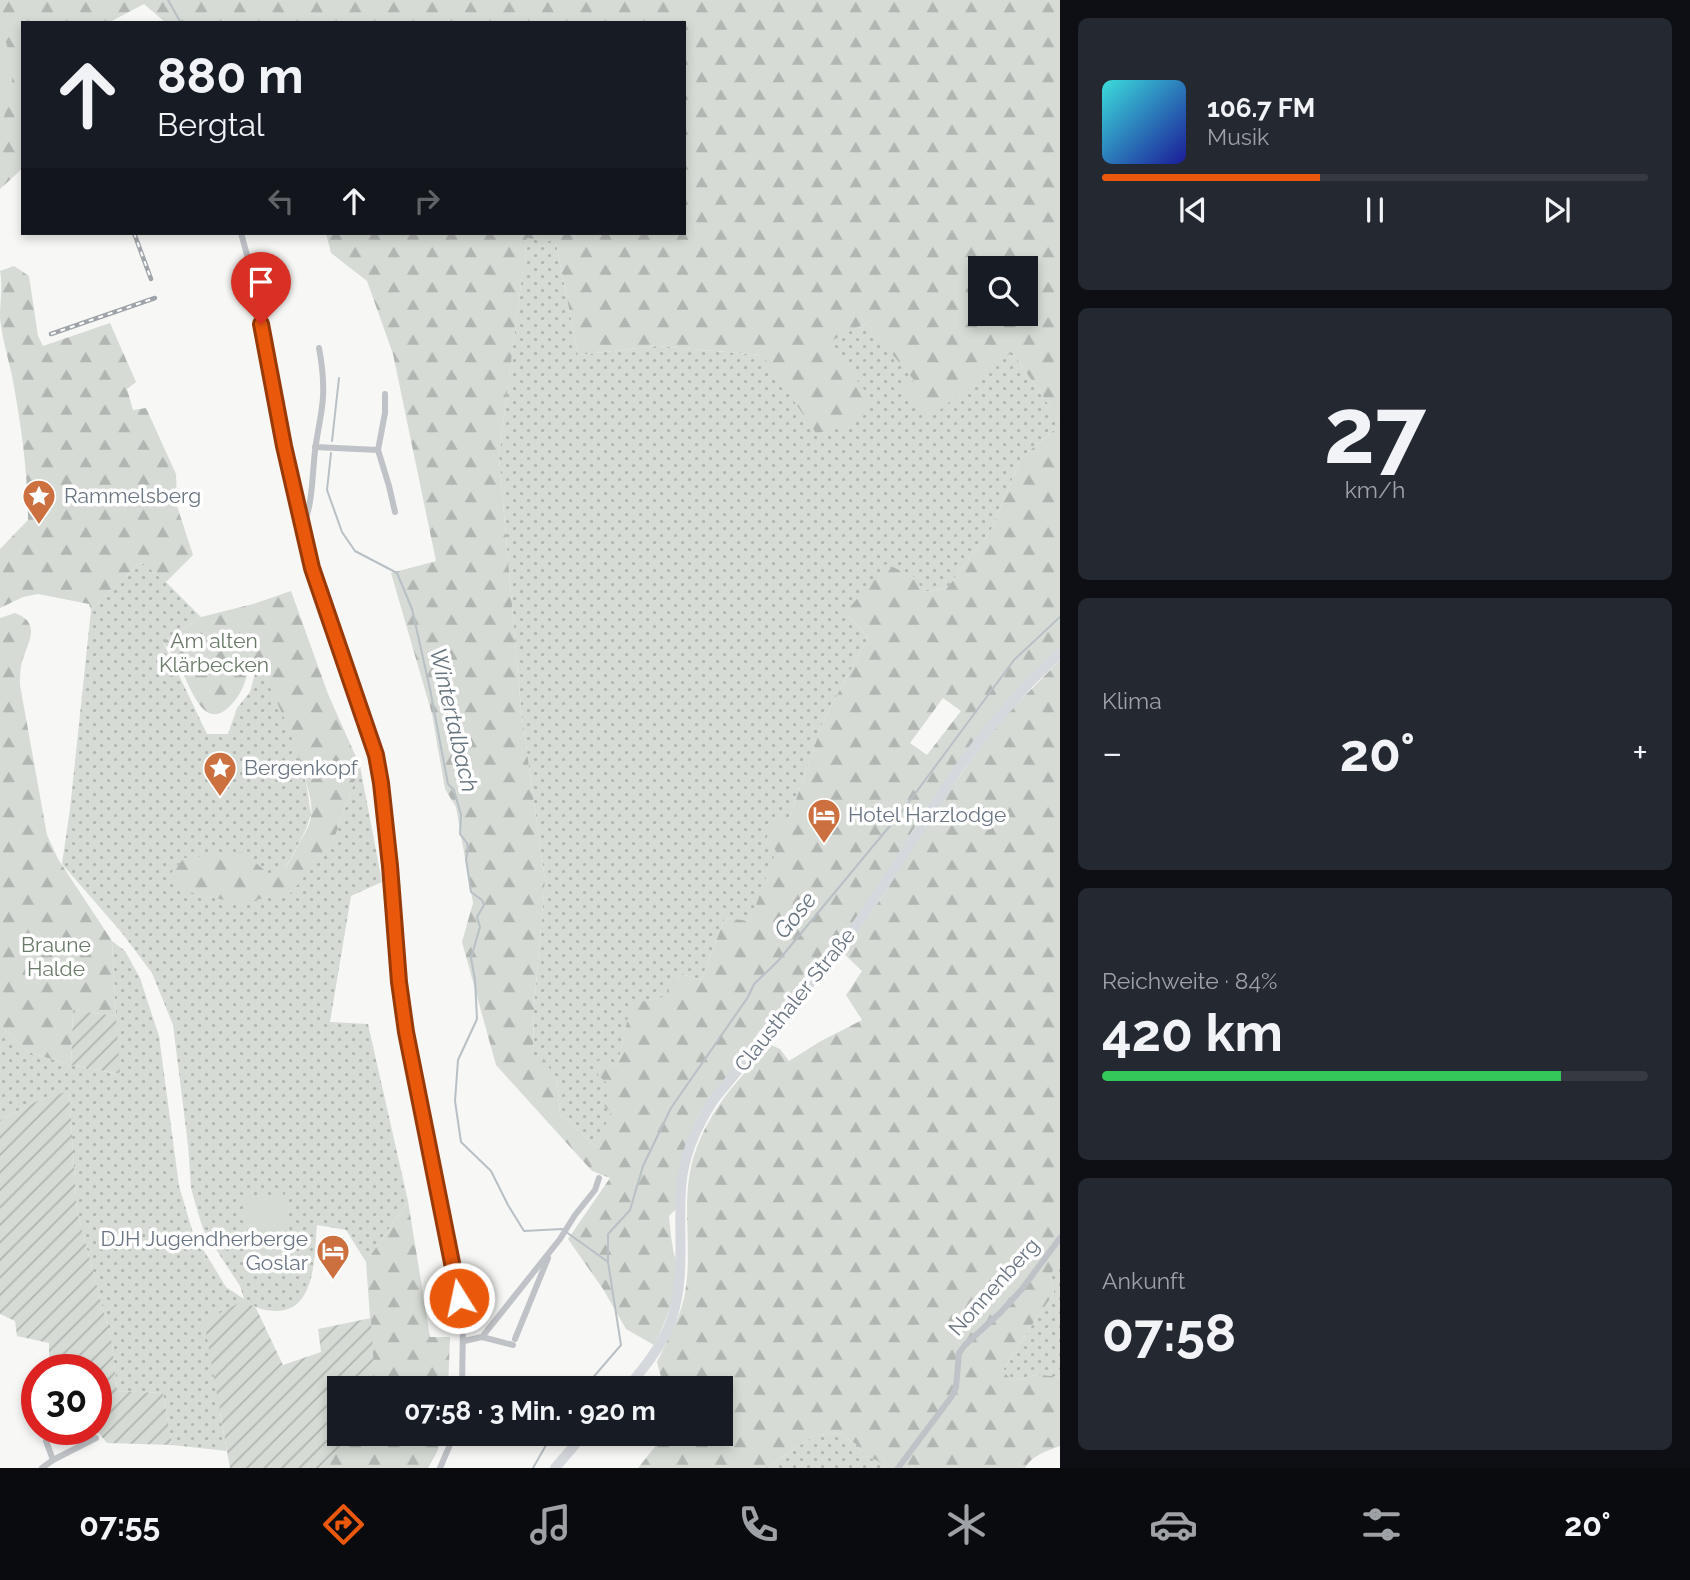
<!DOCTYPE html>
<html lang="de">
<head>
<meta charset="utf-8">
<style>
	:root { --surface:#171b24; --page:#242831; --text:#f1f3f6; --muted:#9ea1a6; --line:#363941; --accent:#ea580c }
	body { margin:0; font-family:Raleway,sans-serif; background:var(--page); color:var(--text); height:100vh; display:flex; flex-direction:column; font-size:26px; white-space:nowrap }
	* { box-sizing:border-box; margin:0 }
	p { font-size:23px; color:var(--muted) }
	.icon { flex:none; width:38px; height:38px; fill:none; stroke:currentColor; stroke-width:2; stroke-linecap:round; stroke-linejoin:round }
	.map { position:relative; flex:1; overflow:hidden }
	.details { display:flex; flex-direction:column; gap:18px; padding:18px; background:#0d0f14; width:630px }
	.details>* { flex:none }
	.top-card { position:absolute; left:21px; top:21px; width:665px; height:214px; border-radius:0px; box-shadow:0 4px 10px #0003; background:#171b24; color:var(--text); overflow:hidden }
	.buttons { position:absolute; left:968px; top:256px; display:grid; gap:14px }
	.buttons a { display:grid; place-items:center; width:70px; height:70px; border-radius:0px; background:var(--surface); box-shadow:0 4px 10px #0003; font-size:35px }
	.speed { position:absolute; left:21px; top:1354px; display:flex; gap:14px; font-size:35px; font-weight:700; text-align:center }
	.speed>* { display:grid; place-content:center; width:91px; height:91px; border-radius:50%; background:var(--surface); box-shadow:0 4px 10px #0003; line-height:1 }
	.speed .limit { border:10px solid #d22; background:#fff; color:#111 }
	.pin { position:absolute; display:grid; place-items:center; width:60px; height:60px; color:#fff; margin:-72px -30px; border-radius:50% 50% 50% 0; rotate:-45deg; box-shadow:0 0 7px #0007 }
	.pin .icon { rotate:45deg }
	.me { position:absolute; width:77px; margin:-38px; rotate:350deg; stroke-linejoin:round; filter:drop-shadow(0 0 5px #0008) }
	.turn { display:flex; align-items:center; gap:24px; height:147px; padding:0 21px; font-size:32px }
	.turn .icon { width:91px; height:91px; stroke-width:2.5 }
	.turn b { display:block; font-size:49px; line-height:60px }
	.lanes { display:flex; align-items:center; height:66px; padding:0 21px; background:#0003; justify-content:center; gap:35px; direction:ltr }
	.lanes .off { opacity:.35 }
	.big { font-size:52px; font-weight:700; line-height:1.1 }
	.details .widget { flex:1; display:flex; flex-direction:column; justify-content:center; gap:10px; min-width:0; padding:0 24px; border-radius:10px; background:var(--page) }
	.details .dial { align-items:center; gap:0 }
	.dial b { font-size:91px; line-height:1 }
	.song { display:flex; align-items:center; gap:21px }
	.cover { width:84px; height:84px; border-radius:10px; background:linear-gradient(135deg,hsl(180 70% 55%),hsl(240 70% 35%)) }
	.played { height:7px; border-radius:4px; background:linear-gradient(90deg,var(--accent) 40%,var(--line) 40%) }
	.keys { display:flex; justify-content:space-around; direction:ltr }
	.heat { display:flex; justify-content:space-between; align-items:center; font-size:38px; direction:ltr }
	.charge { height:10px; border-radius:5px; background:linear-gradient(90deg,#34c759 84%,var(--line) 0) }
	.trip { position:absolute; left:327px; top:1376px; width:406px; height:70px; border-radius:0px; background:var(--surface); box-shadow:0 4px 10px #0003; font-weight:700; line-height:70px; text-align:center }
	.tabs { display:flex; height:112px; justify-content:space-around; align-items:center; background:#090b0e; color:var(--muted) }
	.tabs .icon { width:49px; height:49px }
	.tabs .active { color:var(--accent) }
	.tabs b { font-size:32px; color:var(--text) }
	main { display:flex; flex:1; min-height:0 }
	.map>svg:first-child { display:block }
	.grass { fill:url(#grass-dots) }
	.forest { fill:url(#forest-firs); fill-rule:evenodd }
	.park { fill:#d6dbd5 }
	.garden { fill:url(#garden-furrows) }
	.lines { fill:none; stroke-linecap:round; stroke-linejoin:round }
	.stream { stroke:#b8c0c5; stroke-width:2 }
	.street { stroke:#bfc2c6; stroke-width:6 }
	.primary { stroke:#d5d8dc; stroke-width:10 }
	.rail-casing { stroke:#9fa4aa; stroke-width:4.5 }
	.rail { stroke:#fff; stroke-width:2; stroke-dasharray:5; stroke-linecap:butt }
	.route-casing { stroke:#983908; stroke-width:18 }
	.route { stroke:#ea580c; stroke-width:12 }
	.labels { text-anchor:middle; stroke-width:7; stroke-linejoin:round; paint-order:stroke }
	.poi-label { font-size:21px; fill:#6a7582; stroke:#fff; text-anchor:start }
	.park-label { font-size:21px; fill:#6a7a68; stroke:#fff }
	.street-label { font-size:21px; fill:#6a7582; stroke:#fff }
	.water-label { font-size:23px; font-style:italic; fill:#66747e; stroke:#fff }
</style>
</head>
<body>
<main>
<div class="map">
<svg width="1060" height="1468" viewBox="0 0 1060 1468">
	<defs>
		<pattern id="grass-dots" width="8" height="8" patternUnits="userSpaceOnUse" patternTransform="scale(1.75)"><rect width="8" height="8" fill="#d6dbd5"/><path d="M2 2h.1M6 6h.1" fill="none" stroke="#b2b6b2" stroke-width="1.8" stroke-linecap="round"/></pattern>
		<pattern id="forest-firs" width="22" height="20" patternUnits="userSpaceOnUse" patternTransform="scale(1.75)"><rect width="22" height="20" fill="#d6dbd5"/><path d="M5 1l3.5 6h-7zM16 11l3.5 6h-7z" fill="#b2b6b2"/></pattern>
		<pattern id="garden-furrows" width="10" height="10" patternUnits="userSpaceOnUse" patternTransform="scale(1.75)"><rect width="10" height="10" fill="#d6dbd5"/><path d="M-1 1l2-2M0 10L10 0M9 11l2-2" fill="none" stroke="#b2b6b2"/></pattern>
	</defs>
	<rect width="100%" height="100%" fill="#f7f7f5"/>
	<g class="grass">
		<polygon points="527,237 556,242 578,355 657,346 762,355 828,342 866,323 915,380 1012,352 1060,421 1060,425 1021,458 991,530 947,588 924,592 846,612 868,638 824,719 790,817 750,921 725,918 701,980 682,974 664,997 631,1005 617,1067 599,1061 610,1086 612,1112 596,1147 560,1114 557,1081 533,1055 534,1008 545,880 521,709 499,456"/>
		<path d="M139,563L144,564L166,582L201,617L163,642L207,734H228L237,708L250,692L258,663L283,713L298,752L307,788L311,814L306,829L290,860L282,871L270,876L237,903L333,842L360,766L382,882L351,896L330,1022L368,1024L408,1201L366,1262L346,1230L317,1225C314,1254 317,1311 276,1311C263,1311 255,1308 245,1300L219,1407L227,1451L172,1445L163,1393L117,1391L112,1343L77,1211L69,1092L37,1101L0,1120V1025L28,1052L71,1065L119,1074L112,941L125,951L140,978L159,1036L179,1186L193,1233L226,1287L244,1299L240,1286L204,1231L198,1213L191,1188L188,1145L173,1025L152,973L122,933L62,864L70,809L91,610Z"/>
		<path d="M1060,1264V1376C1052,1377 1043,1374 1035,1375C1026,1377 1020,1381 1011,1380L1003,1370L1032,1325L1054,1293L1053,1286L1050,1277L1054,1267Z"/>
		<polygon points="838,1433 856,1444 866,1456 878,1461 884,1468 766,1468 815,1435"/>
	</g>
	<g class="forest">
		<path d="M0,0H1060V421L1012,352L926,421L904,389L914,380L866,323L829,342L874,403L847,427L816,433L762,355L657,346L578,355L556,242L527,238L499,456L521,709L545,880L534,1008L533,1054L545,1060L557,1081L560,1114L596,1147L611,1112L604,1106L610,1086L598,1075V1060L617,1067L631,1004L663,997L682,974L701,980L725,918L750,921L776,851L767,838L769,820L790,817L824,719L868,638L846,612L886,564L915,577L924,592L947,588L991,530L1021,458L1060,425V647L1027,680L953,769L913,830L879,886L846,933L796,995L782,1006L758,1033L749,1049L712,1096L698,1116L682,1156L679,1173L677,1208L669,1216C670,1227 671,1238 673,1249C673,1253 675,1256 676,1260C679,1289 667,1320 654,1345L626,1329L603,1289L568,1239L610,1178L592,1171L496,1065L462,942L473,903L456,807L445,789L432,714L391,573L436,561L393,354L367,281L331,253L326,233H684V23H166L144,4L108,23H23V168L0,189ZM980,268H1026V313H980ZM943,698L961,711L927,755L910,743Z"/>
		<path d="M14,266L29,276L38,336L43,346L110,323L136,382L127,389L133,410L146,408L176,474L177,506L193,555L166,582L144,564L139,563L91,610L89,604L38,594L23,597L0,608V549L28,520C28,473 21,423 12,376C8,357 2,338 0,318C0,302 3,286 0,271Z"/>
		<path d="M291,591L328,694L360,766L333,842L290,894L237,903L181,890L171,873L184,858L243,852L270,875C287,870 290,861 298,845C303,836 310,826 311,816C313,804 308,789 305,778C294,736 277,701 258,663H249C247,681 241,696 228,708C203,731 190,685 181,670C176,660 169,651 163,642L201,617L253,604Z"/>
		<path d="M15,613C42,623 28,642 22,662C20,669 20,677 20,685L47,835L58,859L112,941L116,1016L73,1010L71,1065L28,1052L0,1025V618Z"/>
		<path d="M1060,660V1264L1054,1268L1050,1277L1053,1286L1054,1293L1032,1325L1003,1370L1011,1380C1020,1381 1026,1377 1035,1375C1043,1374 1052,1377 1060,1376V1446C1047,1451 1032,1455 1025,1468H884L878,1461L866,1456L856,1444L838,1433L815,1435L766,1468H638L666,1433H721V1388H664L657,1362C667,1341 679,1320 684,1298C694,1252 680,1204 693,1159C702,1128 720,1100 742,1076C751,1065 763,1058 771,1045L780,1049L789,1061L821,1041L862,1020L846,995L862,971L843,953L886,891L940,803L988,737L1009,712Z"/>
		<polygon points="408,1201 430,1337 450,1337 448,1388 375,1388 366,1262"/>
		<polygon points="356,1433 443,1433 437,1452 428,1468 319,1468"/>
	</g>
	<g class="park">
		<polygon points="0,19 12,65 12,95 0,127"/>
		<polygon points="283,1193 296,1265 255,1272 242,1200"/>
	</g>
	<g class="garden">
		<polygon points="73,1010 116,1016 120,1074 71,1065"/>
		<polygon points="69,1091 77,1211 112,1343 117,1391 163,1393 172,1445 107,1443 96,1430 96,1370 49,1370 49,1343 17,1336 15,1321 0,1314 0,1120 37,1101"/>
		<polygon points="245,1300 256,1308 283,1365 321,1352 318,1329 371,1318 375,1388 340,1388 340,1433 356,1433 319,1468 230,1468 204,1321"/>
	</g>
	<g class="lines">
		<g class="stream">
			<polyline points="168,0 181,23"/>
			<polyline points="332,441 339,378"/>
			<polyline points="331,453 327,490 342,532 355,551 397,573 412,609 430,689 448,784 454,790 461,815 460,834 467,843 468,849 466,859 471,892 482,900 484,905 477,917 480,927 471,958 475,980 477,1019 458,1060 455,1101 461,1142 491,1171 508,1205 524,1231 562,1229 608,1262 621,1345 584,1388"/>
			<polyline points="608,1261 608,1234 630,1210 643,1166 671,1108 748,997 754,984 778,961 903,810 1014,660 1060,617"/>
			<polyline points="533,1468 553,1433"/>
		</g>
		<g class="street">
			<polyline points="241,233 247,255 284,446 312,568 376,755 381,783 390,866 399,982 406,1032 445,1224 463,1323 462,1388"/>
			<polyline points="315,447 378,450 389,486 395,512"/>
			<polyline points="378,450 385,413 385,394"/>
			<path d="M303,527C313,503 312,476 315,451C317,433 322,415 323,397C324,380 322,364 319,348"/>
			<polyline points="482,1337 513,1345"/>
			<polyline points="515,1339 548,1258"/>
			<polyline points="464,1341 482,1337 560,1239 575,1215 595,1190 599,1178"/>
			<polyline points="46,1441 53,1460"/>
			<polyline points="42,1468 53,1460 96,1438"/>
			<polyline points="440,1468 455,1433"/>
			<polyline points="898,1468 952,1396 956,1387 959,1353 965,1345 1001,1312 1022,1289 1060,1238"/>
		</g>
		<g class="primary">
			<path d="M627,1388C644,1368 662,1346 671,1321C686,1278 678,1233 681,1188C683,1156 697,1125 715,1098L849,936L882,888L956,772L987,731L1029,683L1060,653"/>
			<polyline points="555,1468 585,1433"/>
		</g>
		<defs>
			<g id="rail">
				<polyline points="134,233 151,279"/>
				<polyline points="51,334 155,298"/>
			</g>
		</defs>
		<use href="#rail" class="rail-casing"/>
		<use href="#rail" class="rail"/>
	</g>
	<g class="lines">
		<defs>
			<polyline id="route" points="261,324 284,446 312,568 376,755 381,783 390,866 399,982 406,1032 459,1298"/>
		</defs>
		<use href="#route" class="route-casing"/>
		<use href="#route" class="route"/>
	</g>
	<defs>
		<symbol id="sight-pin" viewBox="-11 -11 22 30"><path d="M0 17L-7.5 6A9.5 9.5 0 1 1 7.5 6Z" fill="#cd703f" stroke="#fff"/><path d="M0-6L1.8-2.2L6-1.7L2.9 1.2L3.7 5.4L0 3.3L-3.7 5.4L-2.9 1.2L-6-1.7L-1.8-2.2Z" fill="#fff"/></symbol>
		<symbol id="hotel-pin" viewBox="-11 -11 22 30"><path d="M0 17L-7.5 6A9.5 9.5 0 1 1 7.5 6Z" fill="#cd703f" stroke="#fff"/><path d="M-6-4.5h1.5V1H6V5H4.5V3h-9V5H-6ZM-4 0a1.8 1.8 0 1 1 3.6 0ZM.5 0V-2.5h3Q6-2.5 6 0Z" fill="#fff"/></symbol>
	</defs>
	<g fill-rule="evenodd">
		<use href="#sight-pin" x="20" y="477" width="38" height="52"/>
		<use href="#sight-pin" x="201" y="749" width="38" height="52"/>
		<use href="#hotel-pin" x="805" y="796" width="38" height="52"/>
		<use href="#hotel-pin" x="314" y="1232" width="38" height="52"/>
	</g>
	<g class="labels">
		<g class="poi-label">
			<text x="64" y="503">Rammelsberg</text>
			<text x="244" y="775">Bergenkopf</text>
			<text x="848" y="822">Hotel Harzlodge</text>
			<text x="308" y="1246" text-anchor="end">DJH Jugendherberge<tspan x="308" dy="24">Goslar</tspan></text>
		</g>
		<g class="park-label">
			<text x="214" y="648">Am alten<tspan x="214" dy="24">Klärbecken</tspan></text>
			<text x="56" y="952">Braune<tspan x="56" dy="24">Halde</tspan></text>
		</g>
		<g class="street-label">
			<text transform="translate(795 1000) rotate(-51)" y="7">Clausthaler Straße</text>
			<text transform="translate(994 1287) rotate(-48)" y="7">Nonnenberg</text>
		</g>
		<g class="water-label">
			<text transform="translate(454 720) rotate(77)" y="8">Wintertalbach</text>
			<text transform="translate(795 915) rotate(-51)" y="8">Gose</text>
		</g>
	</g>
</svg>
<div class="buttons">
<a><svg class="icon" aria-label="search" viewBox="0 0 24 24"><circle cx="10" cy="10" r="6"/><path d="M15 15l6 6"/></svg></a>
</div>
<div class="speed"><div class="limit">30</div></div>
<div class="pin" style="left:261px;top:324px;background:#d93025"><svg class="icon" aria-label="arrive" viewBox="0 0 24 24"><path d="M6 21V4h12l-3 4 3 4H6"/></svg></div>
<svg class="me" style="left:459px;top:1298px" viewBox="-20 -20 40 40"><circle r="17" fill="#ea580c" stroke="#fff" stroke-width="3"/><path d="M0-11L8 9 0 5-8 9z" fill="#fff"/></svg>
<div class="trip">07:58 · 3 Min. · 920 m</div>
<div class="top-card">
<div class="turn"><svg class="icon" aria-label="ahead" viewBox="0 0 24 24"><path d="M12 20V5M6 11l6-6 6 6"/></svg><div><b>880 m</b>Bergtal</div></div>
<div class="lanes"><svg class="icon off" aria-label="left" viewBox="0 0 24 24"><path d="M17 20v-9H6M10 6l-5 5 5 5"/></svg><svg class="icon" aria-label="ahead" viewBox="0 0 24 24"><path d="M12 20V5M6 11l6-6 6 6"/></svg><svg class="icon off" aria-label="right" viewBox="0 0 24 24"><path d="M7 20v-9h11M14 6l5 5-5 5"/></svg></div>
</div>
</div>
<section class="details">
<div class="widget">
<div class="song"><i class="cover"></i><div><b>106.7 FM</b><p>Musik</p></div></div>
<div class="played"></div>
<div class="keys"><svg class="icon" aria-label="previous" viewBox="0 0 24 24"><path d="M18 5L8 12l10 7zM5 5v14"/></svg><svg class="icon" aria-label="pause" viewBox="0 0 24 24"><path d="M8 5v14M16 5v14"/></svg><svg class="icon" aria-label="next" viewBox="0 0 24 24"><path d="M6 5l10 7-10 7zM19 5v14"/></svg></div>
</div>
<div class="widget dial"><b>27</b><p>km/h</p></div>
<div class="widget"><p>Klima</p>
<div class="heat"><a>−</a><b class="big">20°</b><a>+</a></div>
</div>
<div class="widget"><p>Reichweite · 84%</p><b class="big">420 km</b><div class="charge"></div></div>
<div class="widget"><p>Ankunft</p><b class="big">07:58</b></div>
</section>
</main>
<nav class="tabs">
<b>07:55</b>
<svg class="icon active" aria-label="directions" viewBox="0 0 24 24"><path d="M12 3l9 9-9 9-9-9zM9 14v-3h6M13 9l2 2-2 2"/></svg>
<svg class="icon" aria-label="music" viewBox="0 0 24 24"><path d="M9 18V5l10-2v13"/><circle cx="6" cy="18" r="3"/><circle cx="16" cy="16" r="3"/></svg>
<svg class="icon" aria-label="phone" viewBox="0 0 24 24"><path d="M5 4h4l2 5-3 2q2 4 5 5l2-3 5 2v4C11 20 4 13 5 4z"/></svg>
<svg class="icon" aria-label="climate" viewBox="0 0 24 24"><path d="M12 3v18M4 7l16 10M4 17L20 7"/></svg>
<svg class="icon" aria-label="car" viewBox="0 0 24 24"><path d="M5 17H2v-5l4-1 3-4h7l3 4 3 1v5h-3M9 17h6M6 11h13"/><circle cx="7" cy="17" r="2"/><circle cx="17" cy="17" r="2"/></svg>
<svg class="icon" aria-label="filters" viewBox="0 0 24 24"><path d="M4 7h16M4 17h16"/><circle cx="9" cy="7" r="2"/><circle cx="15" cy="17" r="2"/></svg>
<b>20°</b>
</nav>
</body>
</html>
